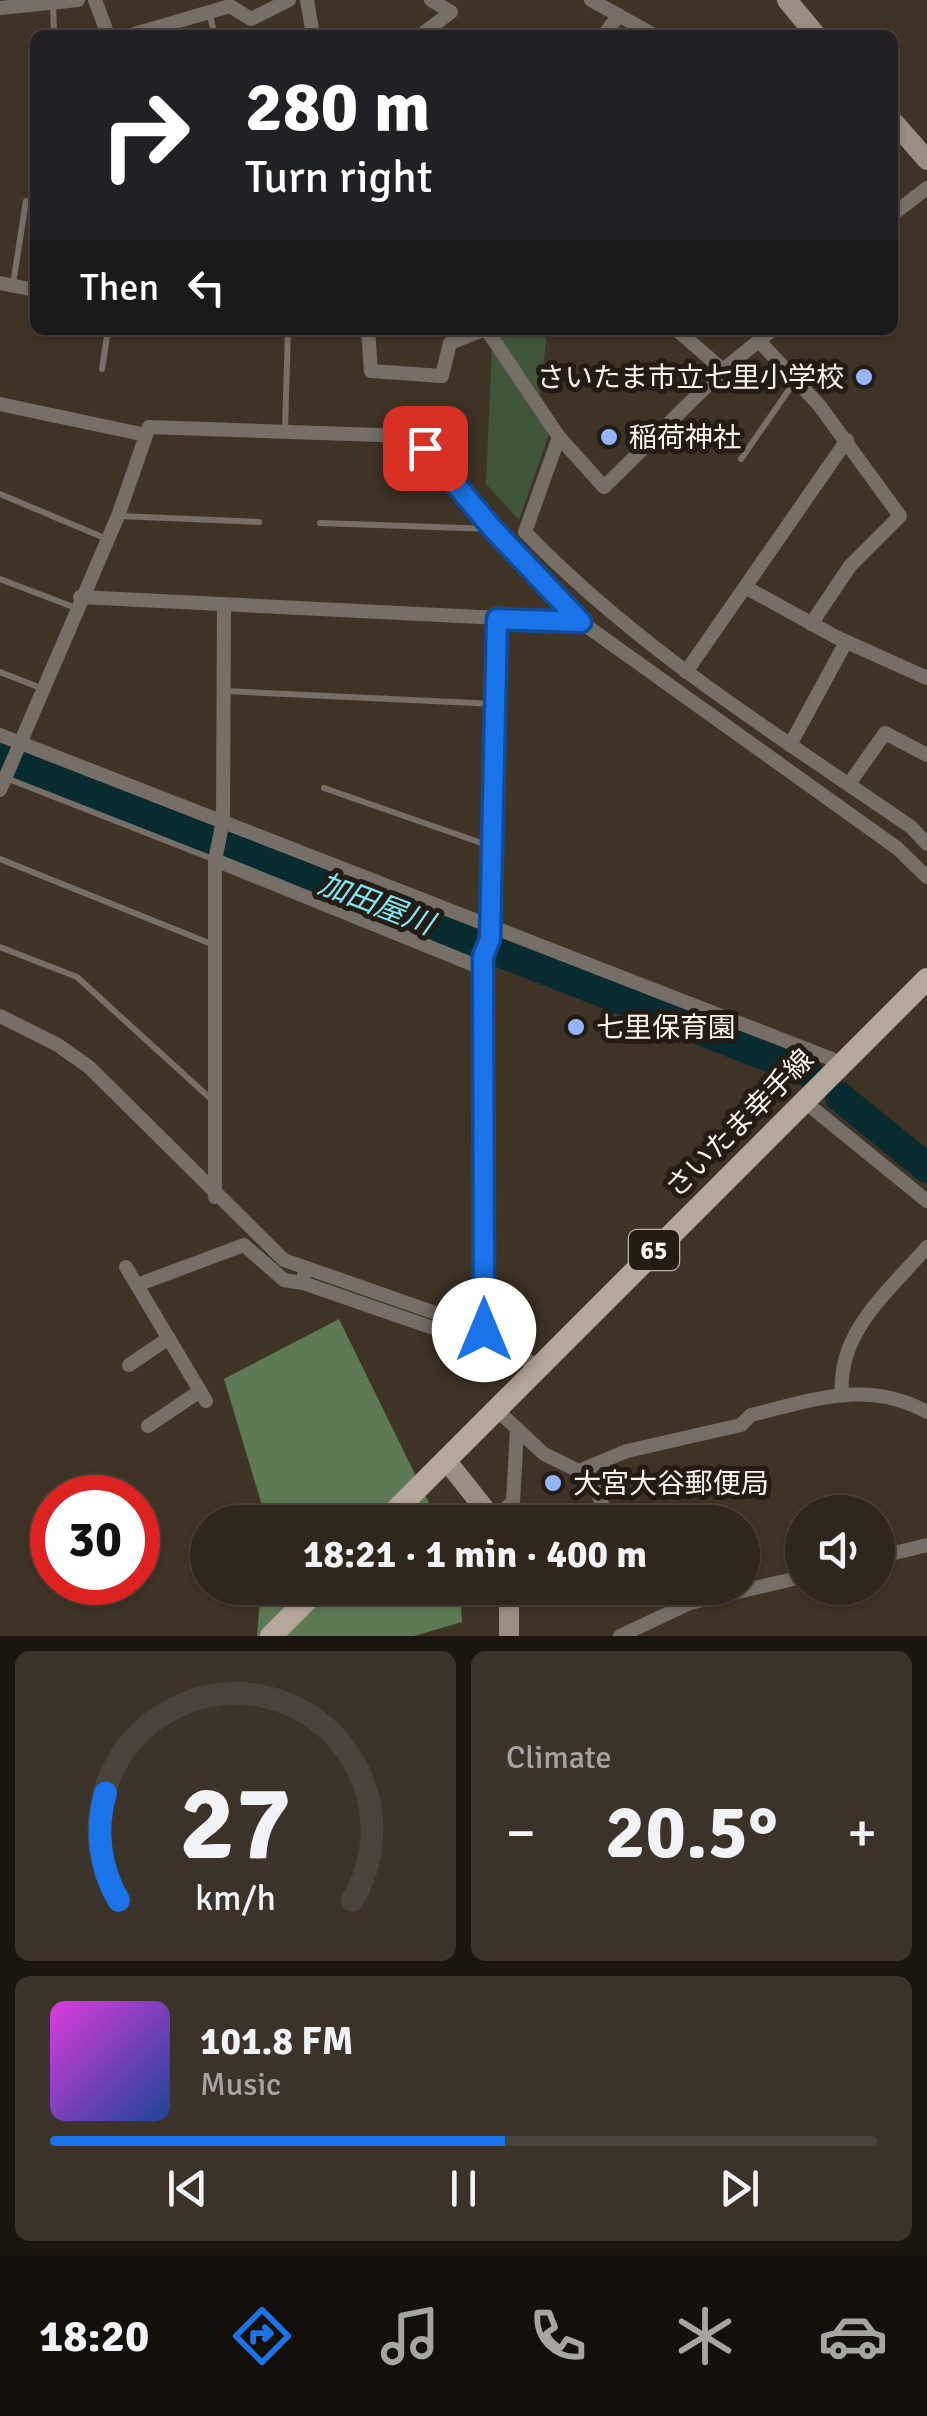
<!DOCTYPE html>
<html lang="en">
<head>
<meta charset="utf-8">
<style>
	:root { --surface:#2f261c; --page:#3b3229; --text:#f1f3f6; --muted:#a7a5a3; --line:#4a433b; --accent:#1a73e8 }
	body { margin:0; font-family:Signika,"Noto Sans JP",sans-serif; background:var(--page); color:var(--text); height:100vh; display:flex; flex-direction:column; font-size:38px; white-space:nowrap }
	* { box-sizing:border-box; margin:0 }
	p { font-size:32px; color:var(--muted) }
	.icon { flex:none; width:55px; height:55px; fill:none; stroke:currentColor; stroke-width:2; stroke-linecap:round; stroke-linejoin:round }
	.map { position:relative; height:1636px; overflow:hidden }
	.panel { display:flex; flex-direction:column; gap:15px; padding:15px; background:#1a150f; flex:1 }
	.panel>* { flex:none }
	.guide { position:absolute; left:30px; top:30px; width:868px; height:305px; border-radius:15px; box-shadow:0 2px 8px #0004,0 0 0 2px var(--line); background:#202124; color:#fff; overflow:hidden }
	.controls { position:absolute; left:785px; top:1495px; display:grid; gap:20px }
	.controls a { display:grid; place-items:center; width:110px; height:110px; border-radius:50%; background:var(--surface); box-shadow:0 2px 8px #0004,0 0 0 2px var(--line); font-size:50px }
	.speed { position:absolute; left:30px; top:1475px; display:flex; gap:20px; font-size:50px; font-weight:700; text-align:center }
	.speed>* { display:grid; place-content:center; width:130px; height:130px; border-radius:50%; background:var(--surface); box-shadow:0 2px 8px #0004,0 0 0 2px var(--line); line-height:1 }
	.speed .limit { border:15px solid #d22; background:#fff; color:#111 }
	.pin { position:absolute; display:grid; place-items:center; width:85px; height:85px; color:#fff; margin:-42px; border-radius:20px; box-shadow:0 5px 15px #0006 }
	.me { position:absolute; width:110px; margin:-55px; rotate:0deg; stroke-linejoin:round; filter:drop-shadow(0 0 8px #0008) }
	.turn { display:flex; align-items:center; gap:35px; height:210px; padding:0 50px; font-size:45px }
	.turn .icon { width:130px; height:130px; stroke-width:2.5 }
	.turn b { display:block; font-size:70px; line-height:85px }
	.then { display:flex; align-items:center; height:95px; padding:0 50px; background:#0003; gap:20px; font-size:38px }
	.big { font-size:75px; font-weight:700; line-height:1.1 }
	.panel .card { flex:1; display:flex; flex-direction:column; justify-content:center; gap:15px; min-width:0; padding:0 35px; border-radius:15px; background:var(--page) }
	.panel .dial { align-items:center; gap:0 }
	.dial svg { height:260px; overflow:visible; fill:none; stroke:var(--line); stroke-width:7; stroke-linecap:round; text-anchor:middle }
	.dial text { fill:var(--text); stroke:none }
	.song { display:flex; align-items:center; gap:30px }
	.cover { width:120px; height:120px; border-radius:15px; background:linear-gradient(135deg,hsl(300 70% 55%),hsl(220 70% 35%)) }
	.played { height:10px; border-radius:5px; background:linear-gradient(90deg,var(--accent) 55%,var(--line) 55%) }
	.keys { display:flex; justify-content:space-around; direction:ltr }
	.heat { display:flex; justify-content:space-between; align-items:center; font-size:55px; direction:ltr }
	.panel .tiles { flex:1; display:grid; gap:15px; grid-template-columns:1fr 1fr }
	.card:last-child { grid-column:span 2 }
	.trip { position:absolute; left:190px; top:1505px; width:570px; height:100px; border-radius:50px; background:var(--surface); box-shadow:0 2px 8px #0004,0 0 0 2px var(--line); font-weight:700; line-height:100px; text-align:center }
	.tab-bar { display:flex; height:160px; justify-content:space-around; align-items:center; background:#130f0b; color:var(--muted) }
	.tab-bar .icon { width:70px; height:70px }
	.tab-bar .active { color:var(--accent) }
	.tab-bar b { font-size:45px; color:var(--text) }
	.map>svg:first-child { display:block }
	.green { fill:#3f5639 }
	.forest { fill:#5d7a54 }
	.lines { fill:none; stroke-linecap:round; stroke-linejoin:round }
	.river { stroke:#072b2f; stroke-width:30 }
	.lane { stroke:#766f68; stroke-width:6 }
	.street { stroke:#766f68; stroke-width:14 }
	.secondary { stroke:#9a8e84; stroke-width:20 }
	.primary { stroke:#b5a799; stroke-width:22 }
	.route-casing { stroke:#114b97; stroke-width:25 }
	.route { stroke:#1a73e8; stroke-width:18 }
	.poi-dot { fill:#95b6fd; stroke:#221c15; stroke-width:4 }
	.labels { text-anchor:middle; stroke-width:10; stroke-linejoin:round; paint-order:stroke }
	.shield { fill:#221c15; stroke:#bab2aa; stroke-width:2.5 }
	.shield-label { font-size:25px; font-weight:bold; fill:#fbf3ea }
	.poi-label { font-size:28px; fill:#fbf3ea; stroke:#221c15; text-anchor:start }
	.street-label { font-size:28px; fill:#fbf3ea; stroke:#221c15 }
	.water-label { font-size:30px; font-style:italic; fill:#81e7f4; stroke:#221c15 }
</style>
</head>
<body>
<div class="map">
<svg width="927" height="1636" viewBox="0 0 927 1636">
	<rect width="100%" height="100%" fill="#3f3325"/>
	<g class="green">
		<polygon points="494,330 547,330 540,395"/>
		<polygon points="492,346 550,431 519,520 486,484"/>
	</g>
	<g class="forest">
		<polygon points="339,1319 433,1511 448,1522 267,1522 224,1379"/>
		<polygon points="261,1588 460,1588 462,1622 414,1636 257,1636"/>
	</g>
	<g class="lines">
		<g class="river">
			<polyline points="0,758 808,1072"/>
			<polyline points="840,1097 927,1168"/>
		</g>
		<g class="lane">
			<polyline points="53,4 54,35"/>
			<polyline points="209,13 215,35"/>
			<polyline points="13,284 26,201"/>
			<polyline points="102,369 108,330"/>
			<polyline points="285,429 288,330"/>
			<polyline points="741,459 795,381"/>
			<polyline points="0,494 107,539"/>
			<polyline points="119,516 259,522"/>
			<polyline points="320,523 492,529"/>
			<polyline points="0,579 76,608"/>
			<polyline points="0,672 41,688"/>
			<polyline points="225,691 495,704"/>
			<polyline points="6,778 213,859"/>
			<polyline points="324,788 490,846"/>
			<polyline points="0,859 214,945"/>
			<polyline points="0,947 77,977 211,1099"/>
		</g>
		<g class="street">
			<polyline points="95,0 108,35"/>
			<polyline points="307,0 313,35"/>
			<polyline points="591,0 654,35"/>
			<polyline points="0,8 78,0"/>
			<polyline points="131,35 230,6 251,19 289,0"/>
			<polyline points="421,35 451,12 431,0"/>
			<polyline points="604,35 619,15"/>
			<polyline points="892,215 927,188"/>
			<polyline points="0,283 35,290"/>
			<polyline points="368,330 371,371 442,376 450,343 483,330"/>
			<path d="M487,330L559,437L525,532C639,650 776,734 911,827L927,844"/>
			<polyline points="677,330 723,370 772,330"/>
			<polyline points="760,342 819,405 900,516 850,566 811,624"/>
			<polyline points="0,404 146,435"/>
			<polyline points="559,437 604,487 723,370"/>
			<polyline points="745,587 836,637 927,678"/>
			<polyline points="80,597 581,622"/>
			<polyline points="686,672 847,440"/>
			<polyline points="0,735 842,1063"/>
			<polyline points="790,745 846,642"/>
			<polyline points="849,784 885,733 927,755"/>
			<polyline points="0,790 118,516 149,427 407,436 425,448 493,529 581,622 897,848 927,877"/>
			<polyline points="215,860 484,969"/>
			<polyline points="0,1016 58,1045 89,1067 284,1260 484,1330 483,956 490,939 497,619"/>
			<polyline points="805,1102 927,1201"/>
			<polyline points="215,1197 215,860 223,821 224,606"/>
			<polyline points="126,1267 206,1401"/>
			<polyline points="303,1283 540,1365"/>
			<polyline points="137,1285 244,1245 284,1280 303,1283 304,1275"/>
			<polyline points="129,1365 169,1338"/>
			<path d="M842,1394C837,1332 890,1290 927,1247"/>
			<path d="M497,1410L544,1454L579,1471L627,1451L741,1425L751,1415C812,1400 868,1379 927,1412"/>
			<polyline points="148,1426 200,1391"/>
			<polyline points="588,1468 609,1522"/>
			<polyline points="493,1519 513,1502 517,1430"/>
			<polyline points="878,1557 927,1545"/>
			<polyline points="620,1636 690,1603 802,1577"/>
		</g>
		<g class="secondary">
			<polyline points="787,0 816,35"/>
			<polyline points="892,120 927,160"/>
			<polyline points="446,1460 495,1522"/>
			<polyline points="509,1636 509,1588"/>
		</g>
		<g class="primary">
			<polyline points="384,1522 927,979"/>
			<polyline points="271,1636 319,1588"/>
		</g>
	</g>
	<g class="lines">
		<defs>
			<polyline id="route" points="425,448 493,529 581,622 497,619 490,939 483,956 484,1330"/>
		</defs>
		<use href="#route" class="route-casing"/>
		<use href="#route" class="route"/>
	</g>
	<g class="poi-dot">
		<circle cx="864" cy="377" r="10"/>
		<circle cx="609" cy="437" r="10"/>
		<circle cx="576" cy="1027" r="10"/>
		<circle cx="553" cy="1483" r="10"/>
	</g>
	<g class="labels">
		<rect class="shield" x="629" y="1230" width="50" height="40" rx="8"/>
		<g class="shield-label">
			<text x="654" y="1259">65</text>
		</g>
		<g class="poi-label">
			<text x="844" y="387" text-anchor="end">さいたま市立七里小学校</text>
			<text x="629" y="447">稲荷神社</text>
			<text x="596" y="1037">七里保育園</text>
			<text x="573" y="1493">大宮大谷郵便局</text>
		</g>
		<g class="street-label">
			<text transform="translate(739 1123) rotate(-45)" y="10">さいたま幸手線</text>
		</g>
		<g class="water-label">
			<text transform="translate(376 904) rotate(21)" y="10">加田屋川</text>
		</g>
	</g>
</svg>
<div class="controls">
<a><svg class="icon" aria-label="sound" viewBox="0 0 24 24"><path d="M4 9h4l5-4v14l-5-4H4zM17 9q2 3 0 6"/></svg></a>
</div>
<div class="speed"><div class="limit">30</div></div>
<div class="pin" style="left:425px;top:448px;background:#d93025"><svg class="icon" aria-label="arrive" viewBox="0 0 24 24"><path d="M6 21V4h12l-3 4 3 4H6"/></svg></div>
<svg class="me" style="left:484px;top:1330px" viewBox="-20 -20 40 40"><circle r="19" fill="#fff"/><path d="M0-13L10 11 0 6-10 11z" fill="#1a73e8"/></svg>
<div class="trip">18:21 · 1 min · 400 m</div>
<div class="guide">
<div class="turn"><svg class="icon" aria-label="right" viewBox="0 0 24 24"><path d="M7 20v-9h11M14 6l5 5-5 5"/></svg><div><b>280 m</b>Turn right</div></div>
<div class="then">Then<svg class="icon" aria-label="left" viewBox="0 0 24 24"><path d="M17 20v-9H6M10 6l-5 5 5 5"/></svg></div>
</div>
</div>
<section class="panel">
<div class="tiles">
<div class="card dial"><svg viewBox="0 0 100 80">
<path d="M14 69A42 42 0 1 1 86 69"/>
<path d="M14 69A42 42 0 0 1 10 36" stroke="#1a73e8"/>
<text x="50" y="56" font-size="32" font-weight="700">27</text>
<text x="50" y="72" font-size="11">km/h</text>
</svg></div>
<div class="card"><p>Climate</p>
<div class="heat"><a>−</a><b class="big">20.5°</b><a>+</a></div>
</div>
<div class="card">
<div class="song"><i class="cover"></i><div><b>101.8 FM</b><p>Music</p></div></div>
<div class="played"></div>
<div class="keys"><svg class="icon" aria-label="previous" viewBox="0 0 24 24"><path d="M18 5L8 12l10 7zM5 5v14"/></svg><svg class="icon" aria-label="pause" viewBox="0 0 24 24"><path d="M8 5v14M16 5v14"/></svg><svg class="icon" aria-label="next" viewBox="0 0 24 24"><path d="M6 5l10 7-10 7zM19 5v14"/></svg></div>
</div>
</div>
</section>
<nav class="tab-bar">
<b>18:20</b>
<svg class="icon active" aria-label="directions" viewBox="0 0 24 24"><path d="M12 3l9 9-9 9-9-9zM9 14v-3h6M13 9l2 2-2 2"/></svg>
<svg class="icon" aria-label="music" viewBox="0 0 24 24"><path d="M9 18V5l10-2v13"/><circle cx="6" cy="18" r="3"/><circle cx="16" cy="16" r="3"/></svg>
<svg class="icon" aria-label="phone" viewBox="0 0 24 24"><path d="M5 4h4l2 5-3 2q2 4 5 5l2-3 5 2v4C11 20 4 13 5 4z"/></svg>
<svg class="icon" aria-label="climate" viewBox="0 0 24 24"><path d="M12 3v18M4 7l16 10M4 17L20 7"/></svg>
<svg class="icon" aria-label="car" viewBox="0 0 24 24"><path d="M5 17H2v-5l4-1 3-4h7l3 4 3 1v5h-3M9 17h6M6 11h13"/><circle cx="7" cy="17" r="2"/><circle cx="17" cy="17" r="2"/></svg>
</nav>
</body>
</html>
